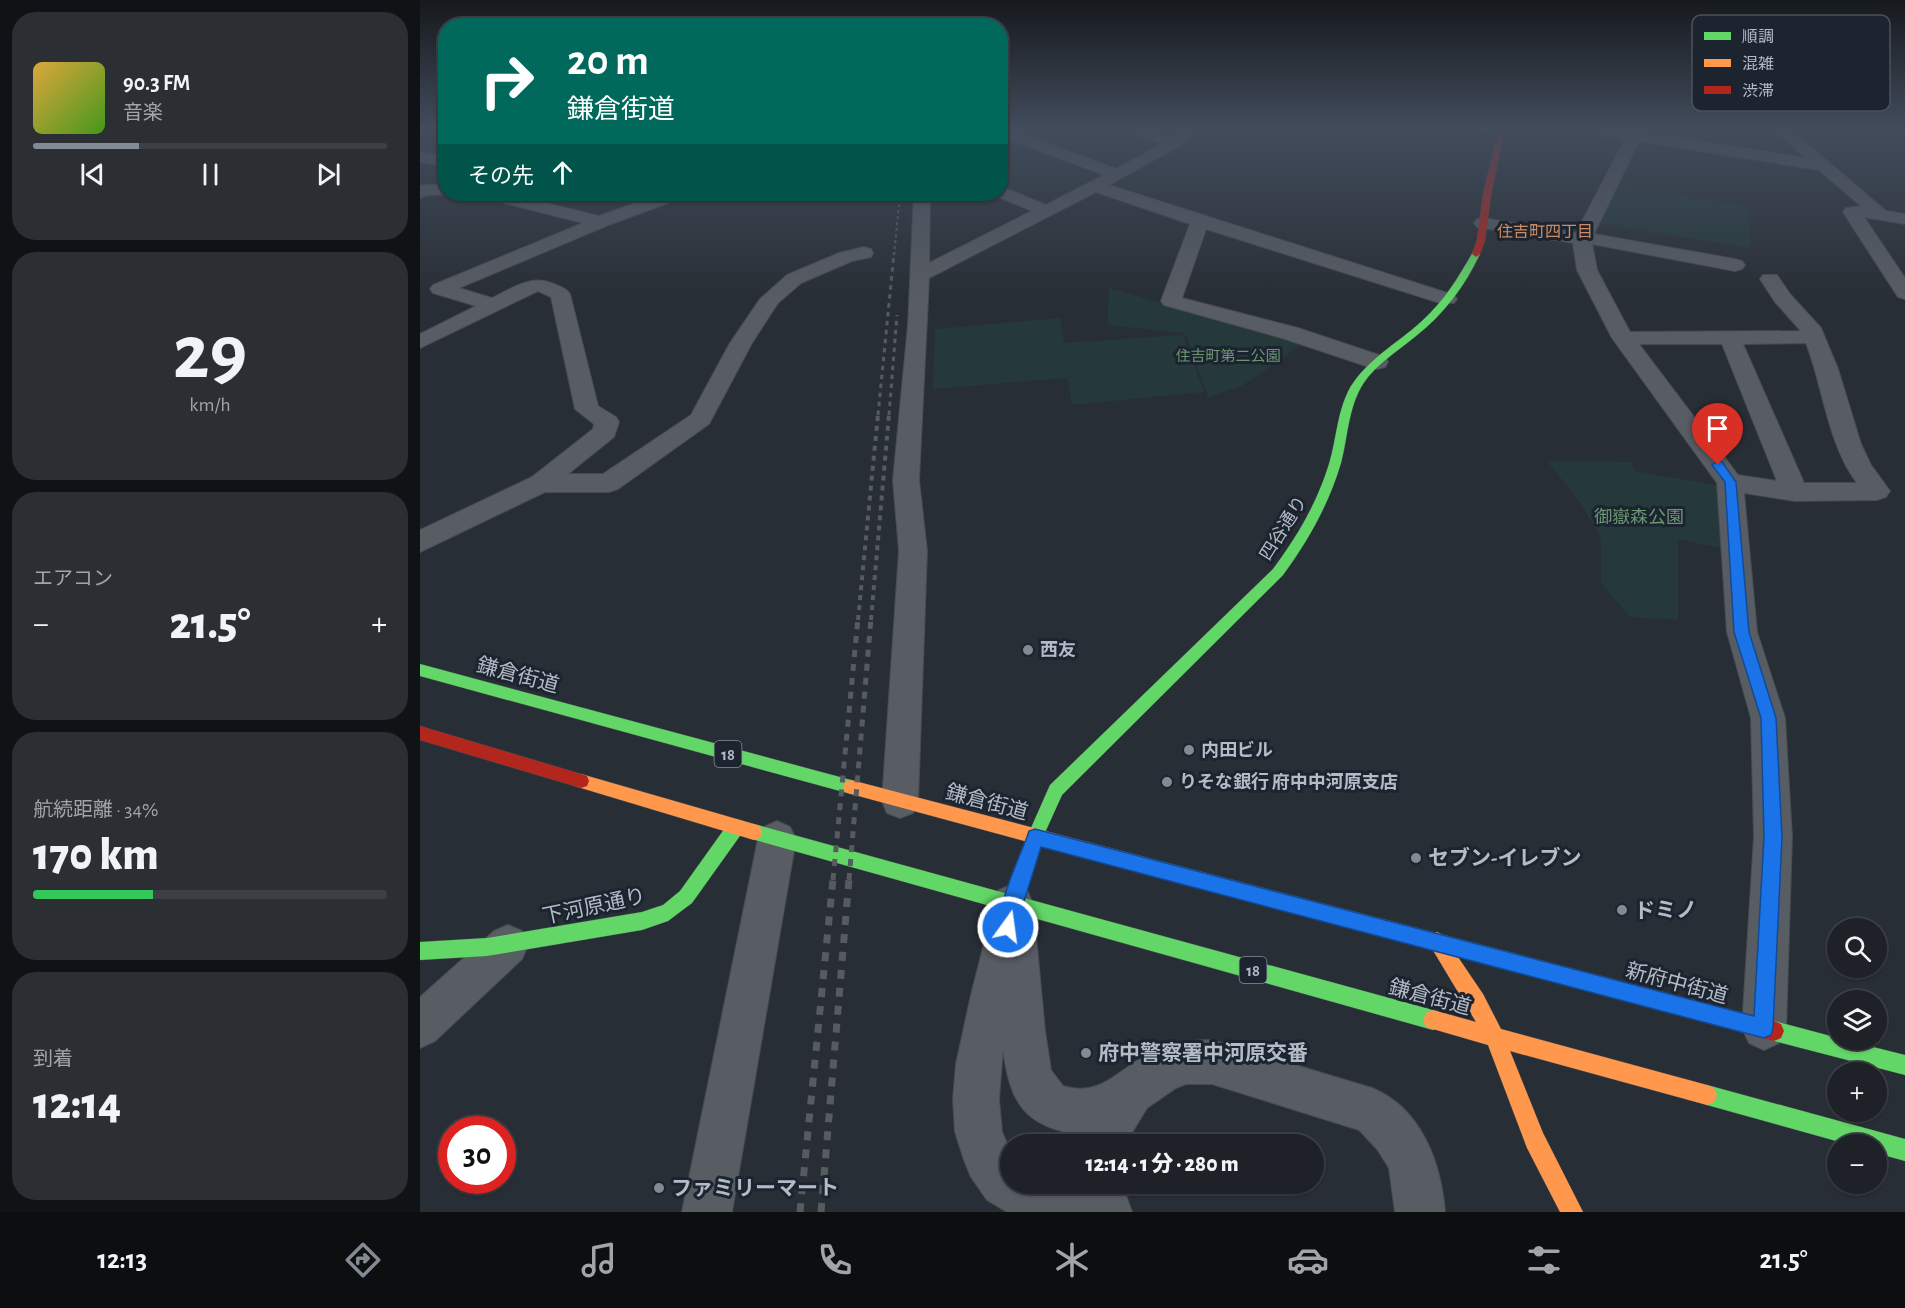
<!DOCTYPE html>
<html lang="ja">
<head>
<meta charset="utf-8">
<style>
	:root { --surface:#1e2228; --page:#2b2f34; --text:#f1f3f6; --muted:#a1a4a8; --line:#3c3f45; --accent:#828a93 }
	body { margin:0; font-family:"Alegreya Sans","Noto Sans JP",sans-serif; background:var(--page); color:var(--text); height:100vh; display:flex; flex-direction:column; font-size:22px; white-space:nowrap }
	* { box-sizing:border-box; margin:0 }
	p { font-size:20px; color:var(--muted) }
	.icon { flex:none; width:33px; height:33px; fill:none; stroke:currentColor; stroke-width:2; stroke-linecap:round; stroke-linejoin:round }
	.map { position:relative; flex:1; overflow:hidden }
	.panel { display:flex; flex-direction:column; gap:12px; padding:12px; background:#101316; width:420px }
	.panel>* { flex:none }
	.top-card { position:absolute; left:18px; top:18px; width:570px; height:183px; border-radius:24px; box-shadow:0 2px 4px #0004,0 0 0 2px var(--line); background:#00695c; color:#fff; overflow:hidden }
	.controls { position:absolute; left:1407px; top:918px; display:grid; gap:12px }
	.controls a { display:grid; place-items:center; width:60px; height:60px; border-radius:50%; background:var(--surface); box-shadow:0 2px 4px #0004,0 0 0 2px var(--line); font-size:30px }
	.speed { position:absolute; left:18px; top:1116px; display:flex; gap:12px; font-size:30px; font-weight:700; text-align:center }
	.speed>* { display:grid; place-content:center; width:78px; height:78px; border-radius:50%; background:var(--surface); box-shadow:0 2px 4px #0004,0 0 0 2px var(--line); line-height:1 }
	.speed .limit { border:9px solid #d22; background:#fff; color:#111 }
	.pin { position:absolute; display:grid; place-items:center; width:51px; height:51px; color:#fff; margin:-62px -26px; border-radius:50% 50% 50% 0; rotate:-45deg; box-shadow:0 0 6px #0007 }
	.pin .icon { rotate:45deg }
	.me { position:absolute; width:66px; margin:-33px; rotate:14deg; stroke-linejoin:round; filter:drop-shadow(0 0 4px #0008) }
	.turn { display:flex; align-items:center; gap:21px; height:126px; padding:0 30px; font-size:27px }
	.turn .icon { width:78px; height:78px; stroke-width:2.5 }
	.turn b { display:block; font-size:42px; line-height:51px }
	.then { display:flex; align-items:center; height:57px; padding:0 30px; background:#0003; gap:12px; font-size:22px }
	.big { font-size:45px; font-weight:800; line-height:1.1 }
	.panel .widget { flex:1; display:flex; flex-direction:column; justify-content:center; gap:9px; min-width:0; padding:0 21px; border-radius:24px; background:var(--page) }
	.panel .dial { align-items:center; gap:0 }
	.dial b { font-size:78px; line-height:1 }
	.song { display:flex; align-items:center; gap:18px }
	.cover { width:72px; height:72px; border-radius:9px; background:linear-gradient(135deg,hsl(40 70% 55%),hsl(100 70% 35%)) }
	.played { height:6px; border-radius:3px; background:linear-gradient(90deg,var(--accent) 30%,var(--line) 30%) }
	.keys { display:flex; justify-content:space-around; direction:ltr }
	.heat { display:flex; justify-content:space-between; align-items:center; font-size:33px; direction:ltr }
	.charge { height:9px; border-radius:4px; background:linear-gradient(90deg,#34c759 34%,var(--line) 0) }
	.trip { position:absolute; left:580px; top:1134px; width:324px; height:60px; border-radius:30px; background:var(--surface); box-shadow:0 2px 4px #0004,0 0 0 2px var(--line); font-weight:800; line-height:60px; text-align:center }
	.dock { display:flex; height:96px; justify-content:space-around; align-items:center; background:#0c0e10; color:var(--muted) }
	.dock .icon { width:42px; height:42px }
	.dock .on { color:var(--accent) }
	.dock b { font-size:27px; color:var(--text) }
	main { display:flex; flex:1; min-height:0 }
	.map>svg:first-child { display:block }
	.green { fill:#25383a }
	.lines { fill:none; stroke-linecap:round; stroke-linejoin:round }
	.stream { stroke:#192737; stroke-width:5 }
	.street-casing { stroke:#464b52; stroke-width:2 }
	.fast-casing { stroke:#464b52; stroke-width:1 }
	.slow-casing { stroke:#464b52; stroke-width:1 }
	.jam-casing { stroke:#464b52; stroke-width:1 }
	.street { fill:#585c63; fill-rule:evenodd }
	.fast { fill:#63d668; fill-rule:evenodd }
	.slow { fill:#ff974d; fill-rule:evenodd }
	.jam { fill:#b3261e; fill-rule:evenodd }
	.rail-far4 { stroke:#575b60; stroke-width:2; stroke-dasharray:3 3; stroke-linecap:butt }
	.rail-far3 { stroke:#575b60; stroke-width:3; stroke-dasharray:4.5 4.5; stroke-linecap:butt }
	.rail-far2 { stroke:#575b60; stroke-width:4; stroke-dasharray:5 5; stroke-linecap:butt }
	.rail-far1 { stroke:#575b60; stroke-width:5; stroke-dasharray:7 7; stroke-linecap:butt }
	.rail { stroke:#575b60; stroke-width:7; stroke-dasharray:9 9; stroke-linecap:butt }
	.route { fill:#1a73e8; stroke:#114b97; stroke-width:1.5 }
	.poi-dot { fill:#828a93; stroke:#1c252f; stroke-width:2 }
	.labels { text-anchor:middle; stroke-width:6; stroke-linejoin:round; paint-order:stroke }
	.far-park-label { font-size:15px; fill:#6b9672; stroke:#1c252f }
	.far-neighbourhood-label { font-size:16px; fill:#ce8c65; stroke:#1c252f }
	.shield { fill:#1c252f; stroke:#858e99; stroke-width:1.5 }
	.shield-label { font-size:16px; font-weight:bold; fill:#b2bbc6 }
	.park-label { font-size:18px; fill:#6b9672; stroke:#1c252f }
	.street-label { font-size:18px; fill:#b2bbc6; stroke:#1c252f }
	.poi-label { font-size:18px; font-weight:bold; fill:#b2bbc6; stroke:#1c252f; text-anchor:start }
	.near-street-label { font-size:21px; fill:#b2bbc6; stroke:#1c252f }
	.near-poi-label { font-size:21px; font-weight:bold; fill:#b2bbc6; stroke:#1c252f; text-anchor:start }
	.key { fill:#1c252f; stroke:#49525c; stroke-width:1.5 }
	.key-label { font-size:16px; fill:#b2bbc6 }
</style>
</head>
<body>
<main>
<section class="panel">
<div class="widget">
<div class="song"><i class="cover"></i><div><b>90.3 FM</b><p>音楽</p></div></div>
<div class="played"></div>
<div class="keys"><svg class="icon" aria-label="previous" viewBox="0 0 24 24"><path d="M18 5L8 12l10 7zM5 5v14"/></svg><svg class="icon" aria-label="pause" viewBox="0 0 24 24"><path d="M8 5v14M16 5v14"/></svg><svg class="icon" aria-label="next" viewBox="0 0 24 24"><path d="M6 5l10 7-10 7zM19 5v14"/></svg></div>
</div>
<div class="widget dial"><b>29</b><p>km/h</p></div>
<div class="widget"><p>エアコン</p>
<div class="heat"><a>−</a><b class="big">21.5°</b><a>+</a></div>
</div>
<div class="widget"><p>航続距離 · 34%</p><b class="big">170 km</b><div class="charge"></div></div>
<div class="widget"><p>到着</p><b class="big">12:14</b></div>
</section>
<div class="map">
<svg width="1485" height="1212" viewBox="0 0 1485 1212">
	<rect width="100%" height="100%" fill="#282e35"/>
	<g class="green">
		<polygon points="1191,184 1327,206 1331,248 1176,223"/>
		<polygon points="689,288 884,343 822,386 788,397 767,338 762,333 687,325"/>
		<polygon points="640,318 644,343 761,335 764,338 784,392 652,405 647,378 513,389 515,329"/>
		<polygon points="1127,461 1210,462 1215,471 1302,486 1304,547 1299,548 1258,539 1258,620 1210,617 1181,583 1181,539 1162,505"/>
	</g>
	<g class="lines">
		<polyline class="stream" points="1242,128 1255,138"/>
		<defs>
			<g id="street">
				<polygon points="580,128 587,128 696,169 742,144 705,128 727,128 752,137 764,128 781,128 759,146 689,185 1034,295 1037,299 1034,303 1020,303 786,229 762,298 878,328 965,357 968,362 965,367 957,369 949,367 862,338 744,305 741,301 770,224 676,192 509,278 499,480 507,551 498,801 493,813 480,818 467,813 462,801 479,551 473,480 488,325 494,194 510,194 509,263 612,211 574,195 580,194 580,186 626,205 684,175 580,136"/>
				<polygon points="1060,128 1088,128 1089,131 1082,135 1062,131"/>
				<path d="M1159,128H1197L1386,158L1353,128H1369L1466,211L1485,214V224L1444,217L1485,278V299L1478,297L1423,212L1426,208L1441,206L1399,170L1219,141L1174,234L1315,259L1322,261L1325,265L1322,269L1315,271L1172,244L1177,270L1210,332L1381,331L1355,302L1340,279L1343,275H1357L1370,294L1401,328L1418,369L1441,444L1451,465L1470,491L1466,497L1457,500L1375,501L1324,493L1337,632L1365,718L1372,837L1366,1028L1359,1043L1344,1050L1329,1043L1322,1028L1334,837L1331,718L1307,632L1297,483L1192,338L1157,270L1153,243L1057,227L1054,223L1057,219L1063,218L1156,233L1205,139L1166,132ZM1386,343C1403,387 1408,445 1437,483H1384L1323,344ZM1219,344H1302L1357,481L1318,475Z"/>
				<polygon points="0,152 26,156 26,166 0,162"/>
				<polygon points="5,185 26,185 26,194 32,194 8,195 0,198 0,186"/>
				<path d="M63,194H89L179,216L241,194H263L261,198L186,226L39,288L72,298C93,288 111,274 134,284C141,287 146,288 150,294L178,406L196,417L199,422L194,437L148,474H183L271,415L310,343L340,299L367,275L419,253L444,247L451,249L453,253L451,257L432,261L381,283L358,303L332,343L289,424L198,489L189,492H125L0,552V530L112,477L173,429L174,424L155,409L131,297L118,291L0,348V334L56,306L13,293L10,289L13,285L163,223L65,198Z"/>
				<polygon points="357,821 370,827 376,839 312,1212 262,1212 338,839 344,827"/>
				<path d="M593,884L607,890L613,904L625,1031L631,1070L643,1086C680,1097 696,1072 726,1055C747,1044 768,1040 792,1040L952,1088C1001,1108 1021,1162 1025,1212H975L969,1168L957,1149L939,1130L792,1084H766L756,1088L727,1108L705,1144H659L662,1135C604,1127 590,1103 583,1049L579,1099L582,1132L591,1152V1184H644L655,1187L654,1184H702L712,1212H587L567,1200L551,1177L544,1160L535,1132L533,1099L536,1064L551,995L566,936L574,921L573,904L579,890Z"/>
				<polygon points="88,925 102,931 108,945 102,959 15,1041 0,1048 0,997 74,931"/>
			</g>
			<g id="fast">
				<path d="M1053,252L1060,254C1045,286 1024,314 996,336C978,351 956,364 943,384C928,408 928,437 921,463C909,504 888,541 863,575L642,795L623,837L604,898L1013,1010L1020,1013L1023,1020L1020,1027L1013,1030L328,838L326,832L328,826L334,824L588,894L607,837L630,785L853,569C877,537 897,503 909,464C917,438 917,410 931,386C949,358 978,343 1002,321C1024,301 1038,278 1053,252Z"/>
				<polygon points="0,664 431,780 437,782 439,787 437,792 431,794 0,676"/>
				<polygon points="316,819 322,821 324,827 322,833 272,903 248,921 222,930 67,956 0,960 0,942 67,938 222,912 243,905 260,891 310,821"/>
				<polygon points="667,842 1093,953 1100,955 1102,962 1100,969 1093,971 667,858 661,856 658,850 661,844"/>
				<polygon points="1354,1021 1418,1038 1418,1040 1425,1040 1485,1055 1485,1075 1354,1041 1347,1038 1344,1031 1347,1024"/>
				<polygon points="1287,1085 1485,1139 1485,1161 1456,1153 1456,1144 1427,1144 1287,1105 1280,1102 1277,1095 1280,1088"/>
			</g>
			<g id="slow">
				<polygon points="161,774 334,824 340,826 342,832 340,838 334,840 161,788 155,786 153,781 155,776"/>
				<polygon points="431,780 667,842 673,844 676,850 673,856 667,858 431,794 425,792 423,787 425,782"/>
				<polygon points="1017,932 1023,935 1063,994 1081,1029 1287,1085 1294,1088 1297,1095 1294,1102 1287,1105 1090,1051 1123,1133 1163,1212 1140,1212 1107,1148 1068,1045 1006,1027 1003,1020 1006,1013 1013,1010 1056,1022 1011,947 1008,941 1011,935"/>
			</g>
			<g id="jam">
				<polygon points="1079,128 1085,128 1071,195 1065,240 1060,254 1056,257 1052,254 1057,240 1063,195"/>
				<polygon points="0,726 161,774 167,776 169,781 167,786 161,788 0,740"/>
				<polygon points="1093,953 1354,1021 1361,1024 1364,1031 1361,1038 1354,1041 1093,971 1086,969 1084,962 1086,955"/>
			</g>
		</defs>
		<use href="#street" class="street-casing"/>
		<use href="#fast" class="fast-casing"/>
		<use href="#slow" class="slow-casing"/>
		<use href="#jam" class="jam-casing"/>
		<use href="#street" class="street"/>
		<use href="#fast" class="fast"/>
		<use href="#slow" class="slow"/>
		<use href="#jam" class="jam"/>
		<polyline class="rail-far4" points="474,255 480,194"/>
		<g class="rail-far3">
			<polyline points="458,415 474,253"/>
			<polyline points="469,415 477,315"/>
		</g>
		<g class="rail-far2">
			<polyline points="438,620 458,414"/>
			<polyline points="451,620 469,414"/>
		</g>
		<g class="rail-far1">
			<polyline points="413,880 438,618"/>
			<polyline points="429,880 451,618"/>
		</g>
		<g class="rail">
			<polyline points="380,1212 413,879"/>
			<polyline points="401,1212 429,879"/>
		</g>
	</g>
	<linearGradient id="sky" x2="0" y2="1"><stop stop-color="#16191d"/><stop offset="0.43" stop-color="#424c5c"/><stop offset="1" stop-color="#424c5c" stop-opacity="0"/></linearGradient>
	<rect width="1485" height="298" fill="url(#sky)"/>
	<path class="route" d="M1298,461L1302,462L1316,482L1329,632L1356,718L1362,837L1353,1028L1351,1035L1344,1038L621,847L594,933L588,936L581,933C573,914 599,858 607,837L609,831L615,829L1334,1016L1344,837L1341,718L1314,632L1305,482L1292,465Z"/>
	<g class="poi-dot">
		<circle cx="608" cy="650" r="6"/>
		<circle cx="769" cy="750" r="6"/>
		<circle cx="747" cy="782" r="6"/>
		<circle cx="996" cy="858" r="6"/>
		<circle cx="1202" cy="910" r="6"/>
		<circle cx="666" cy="1053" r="6"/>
		<circle cx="239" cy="1188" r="6"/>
	</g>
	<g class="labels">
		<g class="far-park-label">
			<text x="808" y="361">住吉町第二公園</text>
		</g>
		<g class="far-neighbourhood-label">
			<text x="1125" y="237">住吉町四丁目</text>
		</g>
		<g class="shield">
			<rect x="294.5" y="741" width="27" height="26" rx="4.5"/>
			<rect x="819.5" y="957" width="27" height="26" rx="4.5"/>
		</g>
		<g class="shield-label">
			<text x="308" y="760">18</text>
			<text x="833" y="976">18</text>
		</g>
		<g class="park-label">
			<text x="1219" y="523">御嶽森公園</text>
		</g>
		<g class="street-label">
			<text transform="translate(863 528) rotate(-58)" y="6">四谷通り</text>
		</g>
		<g class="poi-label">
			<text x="620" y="656">西友</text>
			<text x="781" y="756">内田ビル</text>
			<text x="759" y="788">りそな銀行 府中中河原支店</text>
		</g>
		<g class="near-street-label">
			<text transform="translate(98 675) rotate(15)" y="7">鎌倉街道</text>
			<text transform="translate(567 802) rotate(15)" y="7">鎌倉街道</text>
			<text transform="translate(174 906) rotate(-12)" y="7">下河原通り</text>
			<text transform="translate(1257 983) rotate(15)" y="7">新府中街道</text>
			<text transform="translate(1010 997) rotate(15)" y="7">鎌倉街道</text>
		</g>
		<g class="near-poi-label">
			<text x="1008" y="865">セブン-イレブン</text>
			<text x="1214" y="917">ドミノ</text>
			<text x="678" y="1060">府中警察署中河原交番</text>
			<text x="251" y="1195">ファミリーマート</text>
		</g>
	</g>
	<rect x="1272" y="15" width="198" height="96" rx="9" class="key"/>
	<rect x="1284" y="32" width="27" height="8" fill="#63d668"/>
	<rect x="1284" y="59" width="27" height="8" fill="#ff974d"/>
	<rect x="1284" y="86" width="27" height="8" fill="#b3261e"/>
	<g class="key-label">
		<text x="1322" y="42">順調</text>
		<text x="1322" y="69">混雑</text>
		<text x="1322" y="96">渋滞</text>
	</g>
</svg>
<div class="controls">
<a><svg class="icon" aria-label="search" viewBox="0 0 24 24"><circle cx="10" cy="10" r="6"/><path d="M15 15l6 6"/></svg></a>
<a><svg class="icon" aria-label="layers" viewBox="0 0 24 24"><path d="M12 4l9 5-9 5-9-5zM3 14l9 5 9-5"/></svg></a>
<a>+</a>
<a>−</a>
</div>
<div class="speed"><div class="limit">30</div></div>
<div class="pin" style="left:1298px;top:465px;background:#d93025"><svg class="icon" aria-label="arrive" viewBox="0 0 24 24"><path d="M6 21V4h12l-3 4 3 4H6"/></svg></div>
<svg class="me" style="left:588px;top:927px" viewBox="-20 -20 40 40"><circle r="17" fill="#1a73e8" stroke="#fff" stroke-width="3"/><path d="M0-11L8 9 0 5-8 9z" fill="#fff"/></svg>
<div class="trip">12:14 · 1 分 · 280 m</div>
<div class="top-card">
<div class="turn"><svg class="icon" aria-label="right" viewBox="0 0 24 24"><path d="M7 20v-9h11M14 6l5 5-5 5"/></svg><div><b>20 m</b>鎌倉街道</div></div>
<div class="then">その先<svg class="icon" aria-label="ahead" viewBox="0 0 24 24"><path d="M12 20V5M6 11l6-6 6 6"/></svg></div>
</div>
</div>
</main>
<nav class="dock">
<b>12:13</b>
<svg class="icon on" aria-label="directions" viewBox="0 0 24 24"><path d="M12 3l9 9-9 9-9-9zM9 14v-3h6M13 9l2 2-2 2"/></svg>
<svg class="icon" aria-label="music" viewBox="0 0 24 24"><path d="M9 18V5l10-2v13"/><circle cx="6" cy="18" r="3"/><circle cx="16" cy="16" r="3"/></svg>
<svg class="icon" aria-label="phone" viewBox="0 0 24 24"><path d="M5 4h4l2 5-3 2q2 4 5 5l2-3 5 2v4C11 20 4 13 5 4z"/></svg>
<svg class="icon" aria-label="climate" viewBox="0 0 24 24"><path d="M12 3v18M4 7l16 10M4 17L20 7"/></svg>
<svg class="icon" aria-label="car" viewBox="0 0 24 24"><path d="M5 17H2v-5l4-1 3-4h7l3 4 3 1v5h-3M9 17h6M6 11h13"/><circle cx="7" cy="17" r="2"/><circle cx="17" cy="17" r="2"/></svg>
<svg class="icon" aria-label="filters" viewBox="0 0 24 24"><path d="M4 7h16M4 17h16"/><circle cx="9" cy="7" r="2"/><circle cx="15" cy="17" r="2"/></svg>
<b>21.5°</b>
</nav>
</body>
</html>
